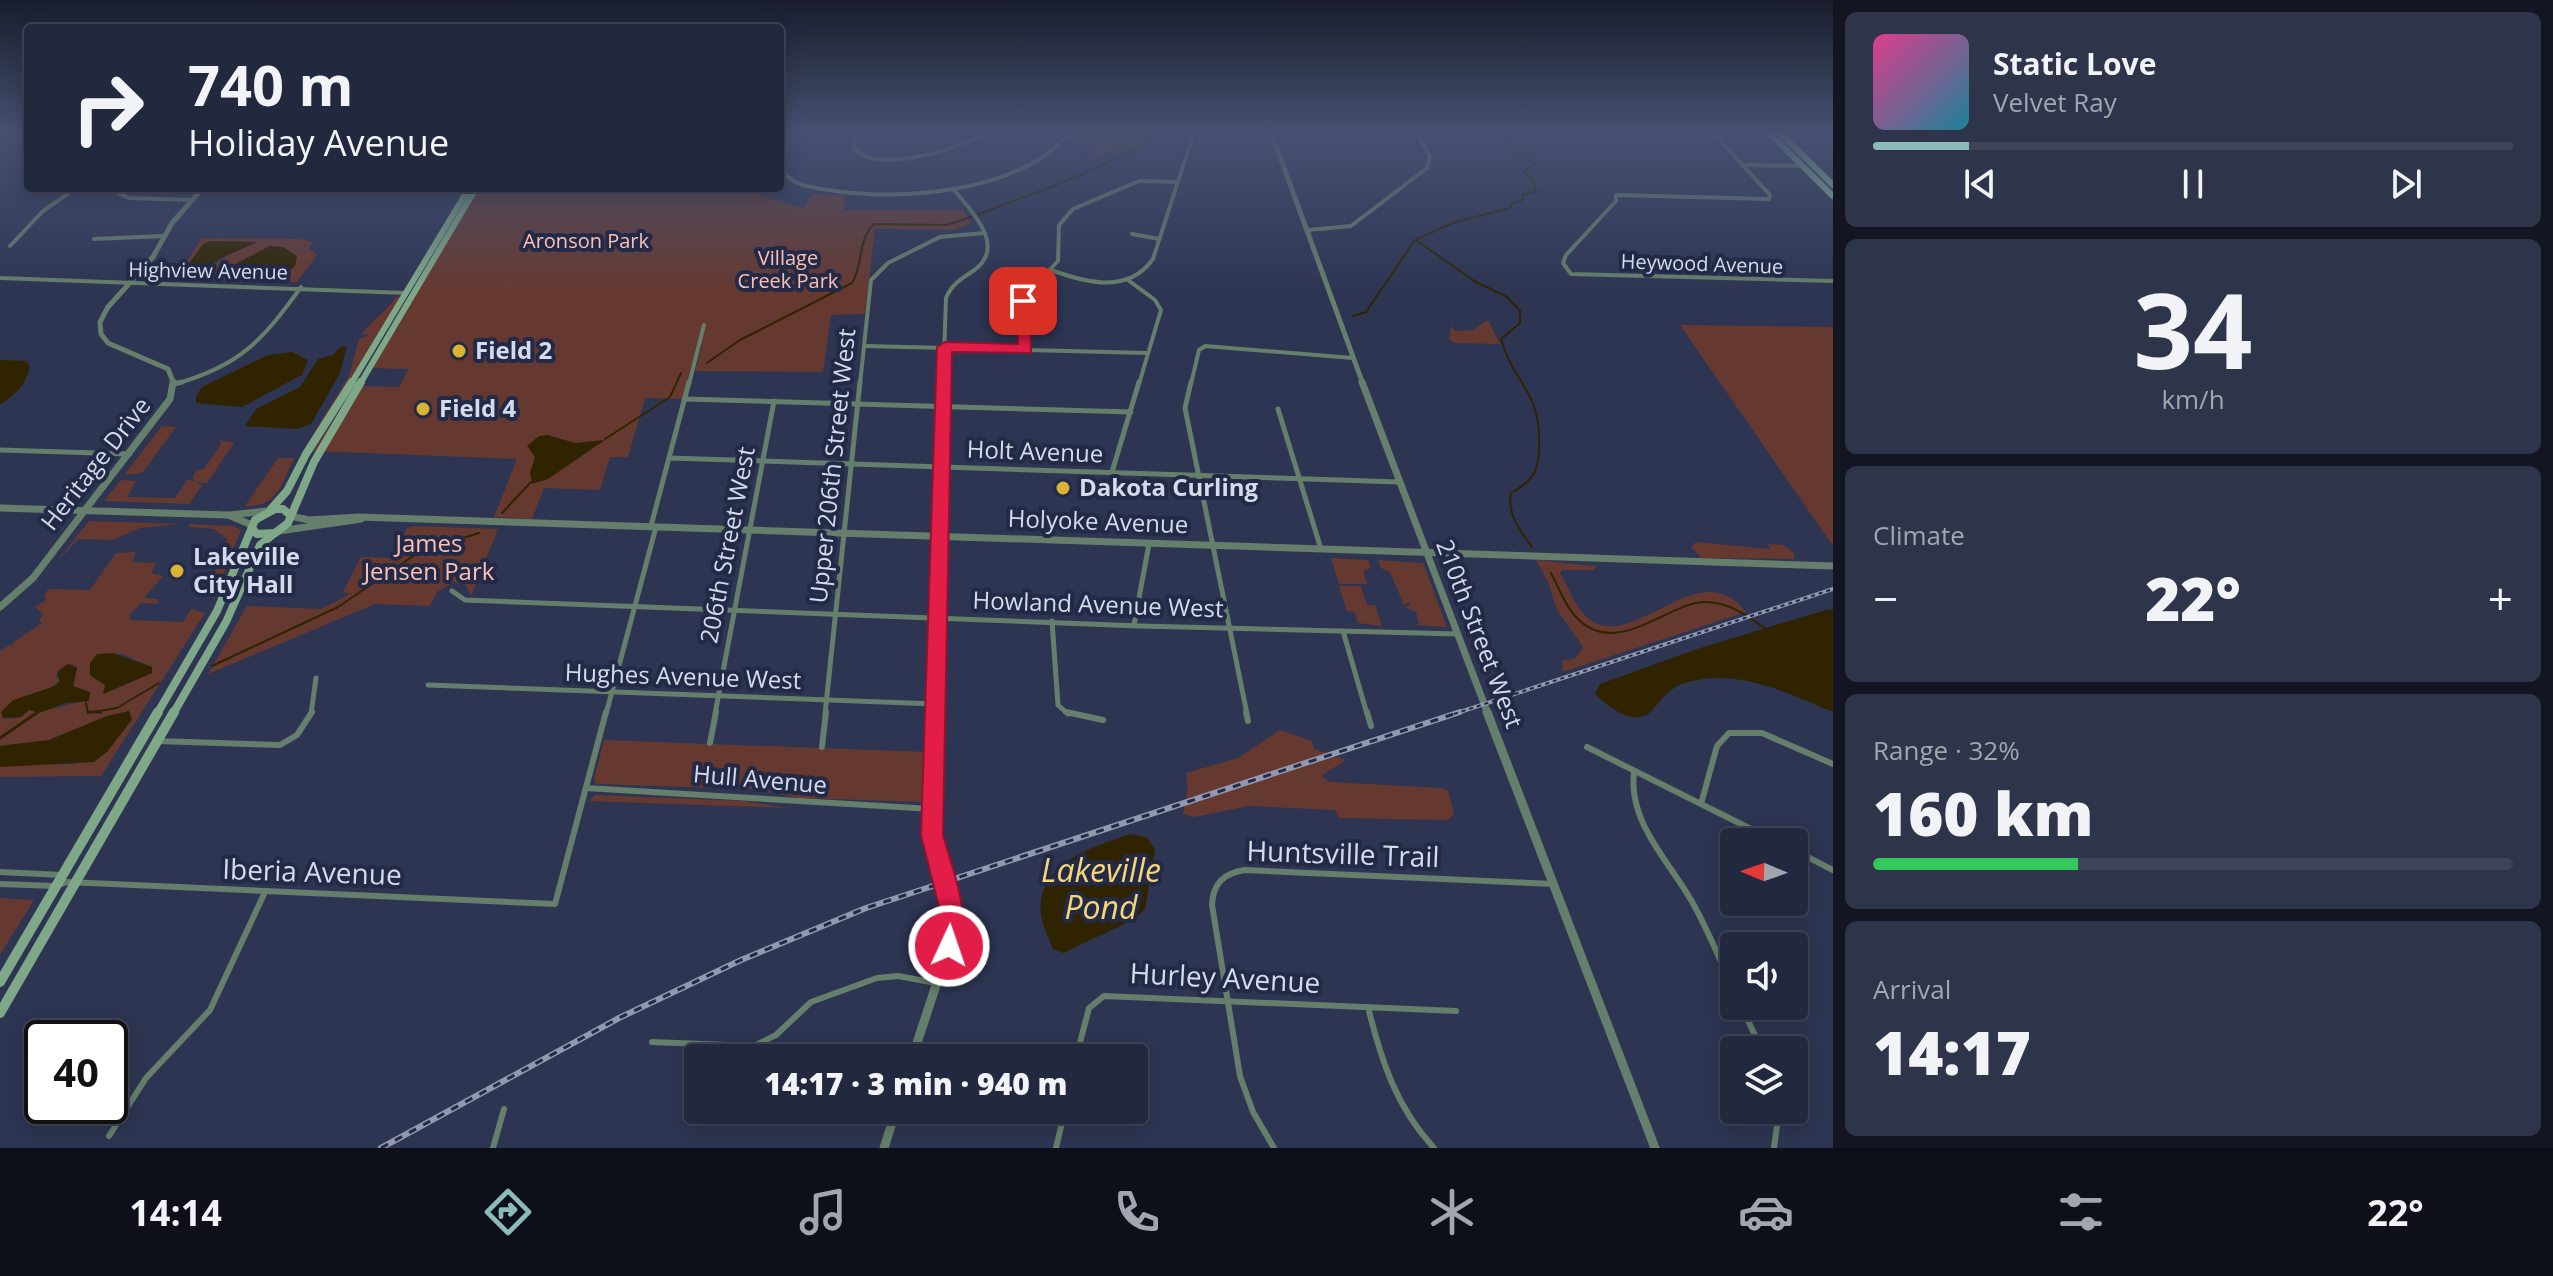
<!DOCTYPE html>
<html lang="en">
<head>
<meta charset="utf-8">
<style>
	:root { --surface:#22283e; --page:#2e3449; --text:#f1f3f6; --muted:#a2a6b0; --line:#3f4458; --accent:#8bbbb9 }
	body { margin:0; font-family:"Open Sans",sans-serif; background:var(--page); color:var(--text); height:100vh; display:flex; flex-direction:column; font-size:30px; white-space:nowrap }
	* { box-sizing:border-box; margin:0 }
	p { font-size:26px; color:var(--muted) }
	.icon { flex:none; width:44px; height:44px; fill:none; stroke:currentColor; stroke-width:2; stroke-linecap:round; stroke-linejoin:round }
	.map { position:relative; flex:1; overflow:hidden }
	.details { display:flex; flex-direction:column; gap:12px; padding:12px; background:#131622; width:720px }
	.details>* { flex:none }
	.banner { position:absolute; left:24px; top:24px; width:760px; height:168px; border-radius:8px; box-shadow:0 4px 20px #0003,0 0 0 2px var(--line); background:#22283e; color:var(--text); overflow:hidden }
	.needle { width:52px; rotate:272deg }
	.tools { position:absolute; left:1720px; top:828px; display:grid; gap:16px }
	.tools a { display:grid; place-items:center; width:88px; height:88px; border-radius:8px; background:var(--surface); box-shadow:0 4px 20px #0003,0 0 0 2px var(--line); font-size:40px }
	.speed { position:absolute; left:24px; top:1020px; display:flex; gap:16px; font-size:40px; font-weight:700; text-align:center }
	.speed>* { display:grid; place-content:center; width:104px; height:104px; border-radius:50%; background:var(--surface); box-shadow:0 4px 20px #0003,0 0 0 2px var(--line); line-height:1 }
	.speed .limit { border:4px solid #111; border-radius:12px; background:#fff; color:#111 }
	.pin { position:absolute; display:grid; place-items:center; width:68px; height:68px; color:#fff; margin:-34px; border-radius:16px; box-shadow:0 4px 12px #0006 }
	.me { position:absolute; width:88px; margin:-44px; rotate:3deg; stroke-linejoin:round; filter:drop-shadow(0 0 6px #0008) }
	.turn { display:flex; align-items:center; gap:28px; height:168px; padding:0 32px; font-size:36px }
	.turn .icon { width:104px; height:104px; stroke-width:2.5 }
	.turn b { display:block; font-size:56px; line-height:68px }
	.big { font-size:60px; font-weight:800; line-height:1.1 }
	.details .card { flex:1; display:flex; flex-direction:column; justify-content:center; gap:12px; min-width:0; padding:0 28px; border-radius:12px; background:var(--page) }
	.details .dial { align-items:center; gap:0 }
	.dial b { font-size:104px; line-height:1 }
	.song { display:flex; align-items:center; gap:24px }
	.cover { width:96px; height:96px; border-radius:12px; background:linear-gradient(135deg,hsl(330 70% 55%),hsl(190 70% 35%)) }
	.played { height:8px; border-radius:4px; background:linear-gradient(90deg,var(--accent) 15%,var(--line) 15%) }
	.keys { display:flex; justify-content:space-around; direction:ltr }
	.heat { display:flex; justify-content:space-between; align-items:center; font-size:44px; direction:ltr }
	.charge { height:12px; border-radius:6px; background:linear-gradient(90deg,#34c759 32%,var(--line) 0) }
	.trip { position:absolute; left:684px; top:1044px; width:464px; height:80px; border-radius:8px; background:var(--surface); box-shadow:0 4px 20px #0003,0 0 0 2px var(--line); font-weight:800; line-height:80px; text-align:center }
	.tab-bar { display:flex; height:128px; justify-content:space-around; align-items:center; background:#0e1019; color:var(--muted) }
	.tab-bar .icon { width:56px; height:56px }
	.tab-bar .active { color:var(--accent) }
	.tab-bar b { font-size:36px; color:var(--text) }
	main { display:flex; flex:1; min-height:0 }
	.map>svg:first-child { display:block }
	.green { fill:#663930; fill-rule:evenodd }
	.water { fill:#302400 }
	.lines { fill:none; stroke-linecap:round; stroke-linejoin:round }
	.stream-far1 { stroke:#302400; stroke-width:2 }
	.stream { stroke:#302400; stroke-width:3 }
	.minor-far2 { stroke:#667f6c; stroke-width:4 }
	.minor-far1 { stroke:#667f6c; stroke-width:5 }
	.minor { stroke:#667f6c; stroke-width:6 }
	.tertiary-far2 { stroke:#667f6c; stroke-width:5 }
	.tertiary-far1 { stroke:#667f6c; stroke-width:7 }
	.tertiary { stroke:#667f6c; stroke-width:9 }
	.secondary-far2 { stroke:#7fa889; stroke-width:6 }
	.secondary-far1 { stroke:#7fa889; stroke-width:8 }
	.secondary { stroke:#7fa889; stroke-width:10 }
	.primary { stroke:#93c79f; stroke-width:6 }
	.rail-far1-casing { stroke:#9198af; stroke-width:4 }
	.rail-casing { stroke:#9198af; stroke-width:6 }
	.rail-far1 { stroke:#232a47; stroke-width:2; stroke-dasharray:4; stroke-linecap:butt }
	.rail { stroke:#232a47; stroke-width:3; stroke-dasharray:8; stroke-linecap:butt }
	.route { fill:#e11d48; stroke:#92132f; stroke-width:2 }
	.poi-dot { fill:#d9b334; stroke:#232a47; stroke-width:3 }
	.labels { text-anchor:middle; stroke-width:8; stroke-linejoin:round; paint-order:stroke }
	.far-park-label { font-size:20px; fill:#fdc0b3; stroke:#232a47 }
	.far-street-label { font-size:20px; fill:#d5dbed; stroke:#232a47 }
	.poi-label { font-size:24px; font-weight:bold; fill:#d5dbed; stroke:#232a47; text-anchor:start }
	.street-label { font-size:24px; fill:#d5dbed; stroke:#232a47 }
	.park-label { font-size:24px; fill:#fdc0b3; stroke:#232a47 }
	.near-street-label { font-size:28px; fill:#d5dbed; stroke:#232a47 }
	.near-water-label { font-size:32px; font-style:italic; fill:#f6d675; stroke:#232a47 }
</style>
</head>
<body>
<main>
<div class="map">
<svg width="1833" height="1148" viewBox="0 0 1833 1148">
	<rect width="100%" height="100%" fill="#2d3552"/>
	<g class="green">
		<polygon points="1104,132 1140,132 1144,151 1112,151 1083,162 1094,146 1070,141 1072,138 1097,143"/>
		<path d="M473,188H756L764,196L803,208L813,194L845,195L844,210H963L971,223L954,230L875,229L865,314L831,315L823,372L695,371L702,345H698L685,399L645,398L628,457H610L600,490L544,488L532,519L494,517L517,459L313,451L372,361ZM369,368L408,369V370L399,387L359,386Z"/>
		<path d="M202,238L299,239L313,242L309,248L317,255L297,282L175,279ZM210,241L239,242C230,258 200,275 182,275ZM270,246L264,277L217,274Z"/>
		<path d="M397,296L401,298L347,388L302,452L349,376L359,339L370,335L362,334C372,320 387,311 397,296Z"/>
		<polygon points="1488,320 1500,344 1455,343 1449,339 1451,326 1456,331 1473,330"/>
		<polygon points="1680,325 1833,327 1833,546"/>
		<polygon points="162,426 176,427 142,473 124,475"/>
		<polygon points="219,440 234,443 207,483 194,482 193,476 197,470 203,470 221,444"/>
		<path d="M278,458H295C280,483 280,507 245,506Z"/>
		<polygon points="188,479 202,485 189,504 104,501 121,480 136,481 127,497 175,498"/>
		<polygon points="89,521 180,524 140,528 112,540 78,539 55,564"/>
		<polygon points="189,524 234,526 241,530 214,599 203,591 225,554 227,539 214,529 189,527"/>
		<polygon points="415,526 498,529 471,596 466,585 454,582 437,592 430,606 375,604 208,674 247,606 321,609 350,594 343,592 361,557 393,558 407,528"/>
		<polygon points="1696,542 1770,549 1768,544 1783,545 1793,552 1795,559 1701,558 1691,547"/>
		<path d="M136,552L132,562L156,563L151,573L163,576L144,598L158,599V604L141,603L129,615L131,620L183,622L191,609L205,613L101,776L0,777V767C69,756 84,785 132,720L129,711L107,716L49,740L0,746V651L10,645L14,648L11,644L42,623L39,619L44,615L35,607L46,600L44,597L48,589L90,590L116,553ZM122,654L152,667V673L104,694L105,685L91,676L90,663L98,654ZM72,664L77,668L73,686L90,693L88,701C68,703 47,713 29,710L19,718L7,719L20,698L48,689L60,681L56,677L60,668Z"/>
		<polygon points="1331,558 1368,560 1371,568 1363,571 1367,584 1339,584"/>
		<polygon points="1378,560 1423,563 1447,627 1415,625 1419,623 1416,612 1405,607 1410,604 1411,601 1404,605 1390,572 1381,568"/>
		<path d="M1536,560L1596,566L1594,570H1563L1560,573C1567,585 1573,601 1582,612C1621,659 1681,573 1727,596C1735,599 1741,607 1746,612L1563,672L1562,661L1576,658L1583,647L1557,610L1548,582Z"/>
		<polygon points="1339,586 1361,586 1367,605 1375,605 1382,626 1358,623 1355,612 1347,611"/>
		<polygon points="1280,730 1312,741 1314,749 1346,760 1321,776 1330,782 1443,788 1448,791 1454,814 1448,820 1339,818 1335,810 1248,806 1194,817 1183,814 1188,787 1186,773 1238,758"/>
		<polygon points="604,740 927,752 926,798 923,802 801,798 751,789 596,784 594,779"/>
		<polygon points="595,795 745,801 787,808 589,801"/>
		<polygon points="0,898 34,900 0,955"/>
	</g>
	<g class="water">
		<polygon points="211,241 256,242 258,242 219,259 197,274 181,275 203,244"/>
		<polygon points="270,246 283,247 297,256 295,266 284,275 216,274"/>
		<polygon points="347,346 340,373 311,424 296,429 245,426 256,409 300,387 318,359 333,355 340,347"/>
		<polygon points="292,352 308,360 302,375 242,407 196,403 196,396 202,387 268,355"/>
		<path d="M0,360L26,361L30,367C26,385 15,394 0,405Z"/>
		<polygon points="548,435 575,443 605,440 548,479 532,484 530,473 535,457 527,446 539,436"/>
		<path d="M1829,609L1833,610V712C1798,697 1757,678 1719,678C1704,678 1683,681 1671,690C1663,696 1657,706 1649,713C1632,726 1607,706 1595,694L1600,684L1697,649Z"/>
		<polygon points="112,653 152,667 152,673 103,694 105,685 90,675 90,663 97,654"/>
		<polygon points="68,664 77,668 73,686 90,692 89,701 66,703 39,713 29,710 21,717 3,718 1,712 13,700 55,686 60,681 57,672"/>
		<polygon points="129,711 132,719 108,751 94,762 0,767 0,746 49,740 107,716"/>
		<path d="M1130,834L1147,837L1155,850L1145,909L1135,919L1063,953L1053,949C1049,938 1042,925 1041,914C1036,863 1093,847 1130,834Z"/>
	</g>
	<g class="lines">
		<g class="stream-far1">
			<polyline points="746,188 748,192"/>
			<polyline points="1417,239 1455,222 1510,208 1511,204 1523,200 1522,195 1536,191 1532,178 1523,171 1536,164 1514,151 1502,132"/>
			<path d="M1416,240L1474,281L1507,297L1520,311V323L1501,339C1515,387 1542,390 1539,450C1538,474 1532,481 1511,493C1507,514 1520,531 1532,547"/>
			<polyline points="1353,316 1366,312 1415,240"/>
			<path d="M707,363L740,340L852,283C864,264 857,240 874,224L945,225L960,221L1062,183L1150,143L1151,132"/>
			<polyline points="605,439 670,397 681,373"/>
			<polyline points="502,513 531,482"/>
			<path d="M1551,573C1558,586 1565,605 1575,616C1615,661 1668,602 1705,602C1729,602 1748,616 1766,629"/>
			<polyline points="212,666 338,607 419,552 479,533"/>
			<polyline points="86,703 88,713 117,708 159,683"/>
			<polyline points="35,714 38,712"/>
		</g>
		<g class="stream">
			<polyline points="88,712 101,712"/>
			<polyline points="0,738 38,712"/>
		</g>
		<g class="minor-far2">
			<path d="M791,132C788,143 778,162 785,173C793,186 816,188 829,190C899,202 1024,192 1069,132"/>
			<path d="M855,132L853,148C882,177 962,145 994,132"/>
			<polyline points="1702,132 1718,138 1770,195 1769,199 1616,195 1616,201 1566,255 1563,263 1571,274 1833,281"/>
			<polyline points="1745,165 1801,166"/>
			<polyline points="107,188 129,198 192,200"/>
			<polyline points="1308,230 1351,226 1427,168 1430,157 1417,132"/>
			<polyline points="1132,234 1159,239"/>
			<polyline points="94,239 163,236"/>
			<polyline points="10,246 43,211 76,188"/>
			<path d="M1051,270C1087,283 1128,294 1153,259L1194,132"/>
			<polyline points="0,278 406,293"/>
			<polyline points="1128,280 1155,300 1161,310 1139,384"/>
			<polyline points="865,346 1148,353"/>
			<polyline points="1026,349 1024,297 1058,261 1059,225 1073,209 1139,181 1178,182"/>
			<path d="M175,384C240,366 263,340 301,287"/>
			<polyline points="689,384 704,325"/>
			<polyline points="860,384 871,280 888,263 940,237 984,233"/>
			<path d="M943,384L946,298C952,284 961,279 973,271C1008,247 972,212 954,190"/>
			<polyline points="1191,384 1199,350 1205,346 1353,358"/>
		</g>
		<g class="minor-far1">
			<polyline points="1191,382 1185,408 1247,714"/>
			<polyline points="174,384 182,382"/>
			<polyline points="685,399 1131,412"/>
			<polyline points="1278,409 1321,549"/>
			<polyline points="0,450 130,454"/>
			<polyline points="669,458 1399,482"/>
			<polyline points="1112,472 1139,382"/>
			<polyline points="651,526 689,382"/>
			<polyline points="939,536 944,382"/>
			<polyline points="452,591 465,600 1140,626 1458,634"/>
			<polyline points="1052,621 1058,705 1068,714"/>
			<polyline points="1134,625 1149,544"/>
			<polyline points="1343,631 1367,714"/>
			<polyline points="428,685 936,704"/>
			<polyline points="311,714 316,678"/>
			<polyline points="606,714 656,527"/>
			<polyline points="715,714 774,401"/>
			<polyline points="825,714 860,382"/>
		</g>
		<g class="minor">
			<polyline points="1066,712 1103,720"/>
			<polyline points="1246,712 1248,721"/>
			<polyline points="1367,712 1371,726"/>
			<polyline points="157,741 280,745 297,735 312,712"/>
			<polyline points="710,743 716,712"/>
			<polyline points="822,747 826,712"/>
			<polyline points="1587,747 1777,842"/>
			<path d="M1634,772C1628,822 1668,860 1691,900C1708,929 1720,961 1734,991"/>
			<polyline points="586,788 932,809"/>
			<polyline points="1701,804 1717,746 1729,733 1762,733 1833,764"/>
			<polyline points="1794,850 1833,870"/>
			<polyline points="0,872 62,875"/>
			<polyline points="0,884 56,886 67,882 555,904 606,712"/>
			<polyline points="1741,1006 1762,1050"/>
			<path d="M1368,1007C1381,1060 1396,1107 1434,1148"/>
			<polyline points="652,1042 754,1046 776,1035 811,1002 877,978 898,976 936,983"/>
			<polyline points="1076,1058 1089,1008 1104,996 1456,1011"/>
			<polyline points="109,1136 146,1078 210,1010 265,892"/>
			<polyline points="493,1148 504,1109"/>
			<polyline points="1056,1148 1065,1110"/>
			<path d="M1274,1148L1253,1112L1240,1076L1212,905C1213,883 1224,873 1245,870L1554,884"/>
			<polyline points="1774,1148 1779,1110"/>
		</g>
		<g class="tertiary-far2">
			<polyline points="1271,132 1363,384"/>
			<polyline points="174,384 168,369 108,343 101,334 100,322 108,307 153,257 172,223 203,188"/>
		</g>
		<g class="tertiary-far1">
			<polyline points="1362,382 1488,714"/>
			<polyline points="0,508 228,515 252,525"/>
			<polyline points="229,515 267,511"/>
			<polyline points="290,516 309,520 359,517 1833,566"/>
			<polyline points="279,531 361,519"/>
			<polyline points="0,607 33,578 170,399 173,382"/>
			<polyline points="935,714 939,537"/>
		</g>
		<g class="tertiary">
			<polyline points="1487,712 1655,1148"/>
			<polyline points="912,1058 949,946 952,923 950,899 932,835 935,712"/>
			<polyline points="884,1148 896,1110"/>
		</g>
		<g class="secondary-far2">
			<polyline points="351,384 469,188"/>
			<polyline points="360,384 476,188"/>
		</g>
		<g class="secondary-far1">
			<polyline points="271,509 287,491 306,454 352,382"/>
			<polyline points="252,528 257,534 275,533 288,523 314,462 361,382"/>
			<polyline points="157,714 217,611 255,520 275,509 283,509 290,515"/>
			<polyline points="173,714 226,622 260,545 275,533"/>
		</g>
		<g class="secondary">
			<polyline points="0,982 158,712"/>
			<polyline points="0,1013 174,712"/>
		</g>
		<g class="primary">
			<polyline points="1768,132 1833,196"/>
			<polyline points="1779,132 1833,185"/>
		</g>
		<defs>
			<polyline id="rail-far1" points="1454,714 1833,589"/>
			<polyline id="rail" points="381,1148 619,1018 741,960 866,908 1460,712"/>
		</defs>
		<use href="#rail-far1" class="rail-far1-casing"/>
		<use href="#rail" class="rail-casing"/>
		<use href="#rail-far1" class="rail-far1"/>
		<use href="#rail" class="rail"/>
	</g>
	<linearGradient id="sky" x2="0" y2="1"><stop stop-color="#191d2d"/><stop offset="0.45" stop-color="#465171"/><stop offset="1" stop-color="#465171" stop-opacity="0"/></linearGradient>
	<rect width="1833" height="293" fill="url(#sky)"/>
	<path class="route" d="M1023,296L1030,301L1031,353L952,352L943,835C953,872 973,917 957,954L949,958L940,954L937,946L939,907L921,835L937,347L945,342L1018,344L1016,301Z"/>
	<g class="poi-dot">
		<circle cx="459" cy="351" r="8"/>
		<circle cx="423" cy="409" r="8"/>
		<circle cx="1063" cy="488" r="8"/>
		<circle cx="177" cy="571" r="8"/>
	</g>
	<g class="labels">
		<g class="far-park-label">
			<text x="586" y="248">Aronson Park</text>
			<text x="788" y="265">Village<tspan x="788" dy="23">Creek Park</tspan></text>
		</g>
		<g class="far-street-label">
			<text transform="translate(1702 264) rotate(2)" y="7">Heywood Avenue</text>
			<text transform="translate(208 271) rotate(1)" y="7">Highview Avenue</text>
		</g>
		<g class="poi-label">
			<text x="475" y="359">Field 2</text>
			<text x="439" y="417">Field 4</text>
			<text x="1079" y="496">Dakota Curling</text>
			<text x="193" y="565">Lakeville<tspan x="193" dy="28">City Hall</tspan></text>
		</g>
		<g class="street-label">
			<text transform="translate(1035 452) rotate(2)" y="8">Holt Avenue</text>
			<text transform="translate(96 464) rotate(-52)" y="8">Heritage Drive</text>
			<text transform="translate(833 466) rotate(-84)" y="8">Upper 206th Street West</text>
			<text transform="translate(1098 522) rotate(2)" y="8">Holyoke Avenue</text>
			<text transform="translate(728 545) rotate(-79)" y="8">206th Street West</text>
			<text transform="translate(1098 605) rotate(2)" y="8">Howland Avenue West</text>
			<text transform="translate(1479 634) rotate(69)" y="8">210th Street West</text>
			<text transform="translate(683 677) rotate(2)" y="8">Hughes Avenue West</text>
			<text transform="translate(760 780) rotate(5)" y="8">Hull Avenue</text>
		</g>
		<g class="park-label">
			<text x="429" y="552">James<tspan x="429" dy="28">Jensen Park</tspan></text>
		</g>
		<g class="near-street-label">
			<text transform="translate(1343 854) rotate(2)" y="10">Huntsville Trail</text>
			<text transform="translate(312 872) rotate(2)" y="10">Iberia Avenue</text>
			<text transform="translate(1225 978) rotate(3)" y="10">Hurley Avenue</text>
		</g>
		<g class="near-water-label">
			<text x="1101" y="882">Lakeville<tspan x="1101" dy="37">Pond</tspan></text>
		</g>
	</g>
</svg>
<div class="tools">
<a><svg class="needle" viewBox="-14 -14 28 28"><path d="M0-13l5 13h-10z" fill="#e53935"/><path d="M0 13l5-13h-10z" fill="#a2a6b0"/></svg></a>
<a><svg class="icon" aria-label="sound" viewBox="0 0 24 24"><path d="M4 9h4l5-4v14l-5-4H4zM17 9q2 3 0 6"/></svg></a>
<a><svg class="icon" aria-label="layers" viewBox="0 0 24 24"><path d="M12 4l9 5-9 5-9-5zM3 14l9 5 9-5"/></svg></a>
</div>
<div class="speed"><div class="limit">40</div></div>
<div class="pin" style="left:1023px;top:301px;background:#d93025"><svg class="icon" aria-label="arrive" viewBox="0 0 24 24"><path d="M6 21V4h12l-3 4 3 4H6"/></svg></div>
<svg class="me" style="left:949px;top:946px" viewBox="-20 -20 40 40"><circle r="17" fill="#e11d48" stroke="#fff" stroke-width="3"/><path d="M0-11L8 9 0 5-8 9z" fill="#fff"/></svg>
<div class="trip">14:17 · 3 min · 940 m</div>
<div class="banner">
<div class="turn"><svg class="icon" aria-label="right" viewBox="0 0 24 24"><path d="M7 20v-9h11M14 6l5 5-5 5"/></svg><div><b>740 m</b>Holiday Avenue</div></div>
</div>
</div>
<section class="details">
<div class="card">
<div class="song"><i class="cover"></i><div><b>Static Love</b><p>Velvet Ray</p></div></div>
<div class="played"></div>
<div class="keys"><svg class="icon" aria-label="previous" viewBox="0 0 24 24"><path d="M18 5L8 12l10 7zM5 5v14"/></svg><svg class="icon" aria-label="pause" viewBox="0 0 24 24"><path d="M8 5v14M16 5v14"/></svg><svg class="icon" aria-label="next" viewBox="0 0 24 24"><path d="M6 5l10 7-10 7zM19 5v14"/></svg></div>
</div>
<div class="card dial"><b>34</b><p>km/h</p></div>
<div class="card"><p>Climate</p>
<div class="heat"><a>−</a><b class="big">22°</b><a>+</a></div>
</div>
<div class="card"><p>Range · 32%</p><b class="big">160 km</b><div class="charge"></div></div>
<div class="card"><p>Arrival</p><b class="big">14:17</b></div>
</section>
</main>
<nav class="tab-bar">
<b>14:14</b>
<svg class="icon active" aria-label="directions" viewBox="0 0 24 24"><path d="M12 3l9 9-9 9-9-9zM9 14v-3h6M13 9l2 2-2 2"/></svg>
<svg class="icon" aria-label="music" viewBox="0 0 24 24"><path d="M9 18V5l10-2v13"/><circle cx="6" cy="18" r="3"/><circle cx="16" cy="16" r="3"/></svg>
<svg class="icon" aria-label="phone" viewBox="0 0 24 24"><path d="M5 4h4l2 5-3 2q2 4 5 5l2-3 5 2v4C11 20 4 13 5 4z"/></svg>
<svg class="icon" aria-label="climate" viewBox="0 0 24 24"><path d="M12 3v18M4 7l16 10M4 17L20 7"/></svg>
<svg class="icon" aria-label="car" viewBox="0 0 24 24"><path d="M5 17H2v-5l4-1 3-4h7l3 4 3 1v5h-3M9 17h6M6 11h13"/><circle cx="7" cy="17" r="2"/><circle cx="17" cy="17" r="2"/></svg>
<svg class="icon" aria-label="filters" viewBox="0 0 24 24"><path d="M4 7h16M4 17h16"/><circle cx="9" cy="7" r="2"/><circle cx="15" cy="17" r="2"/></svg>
<b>22°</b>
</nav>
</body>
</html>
